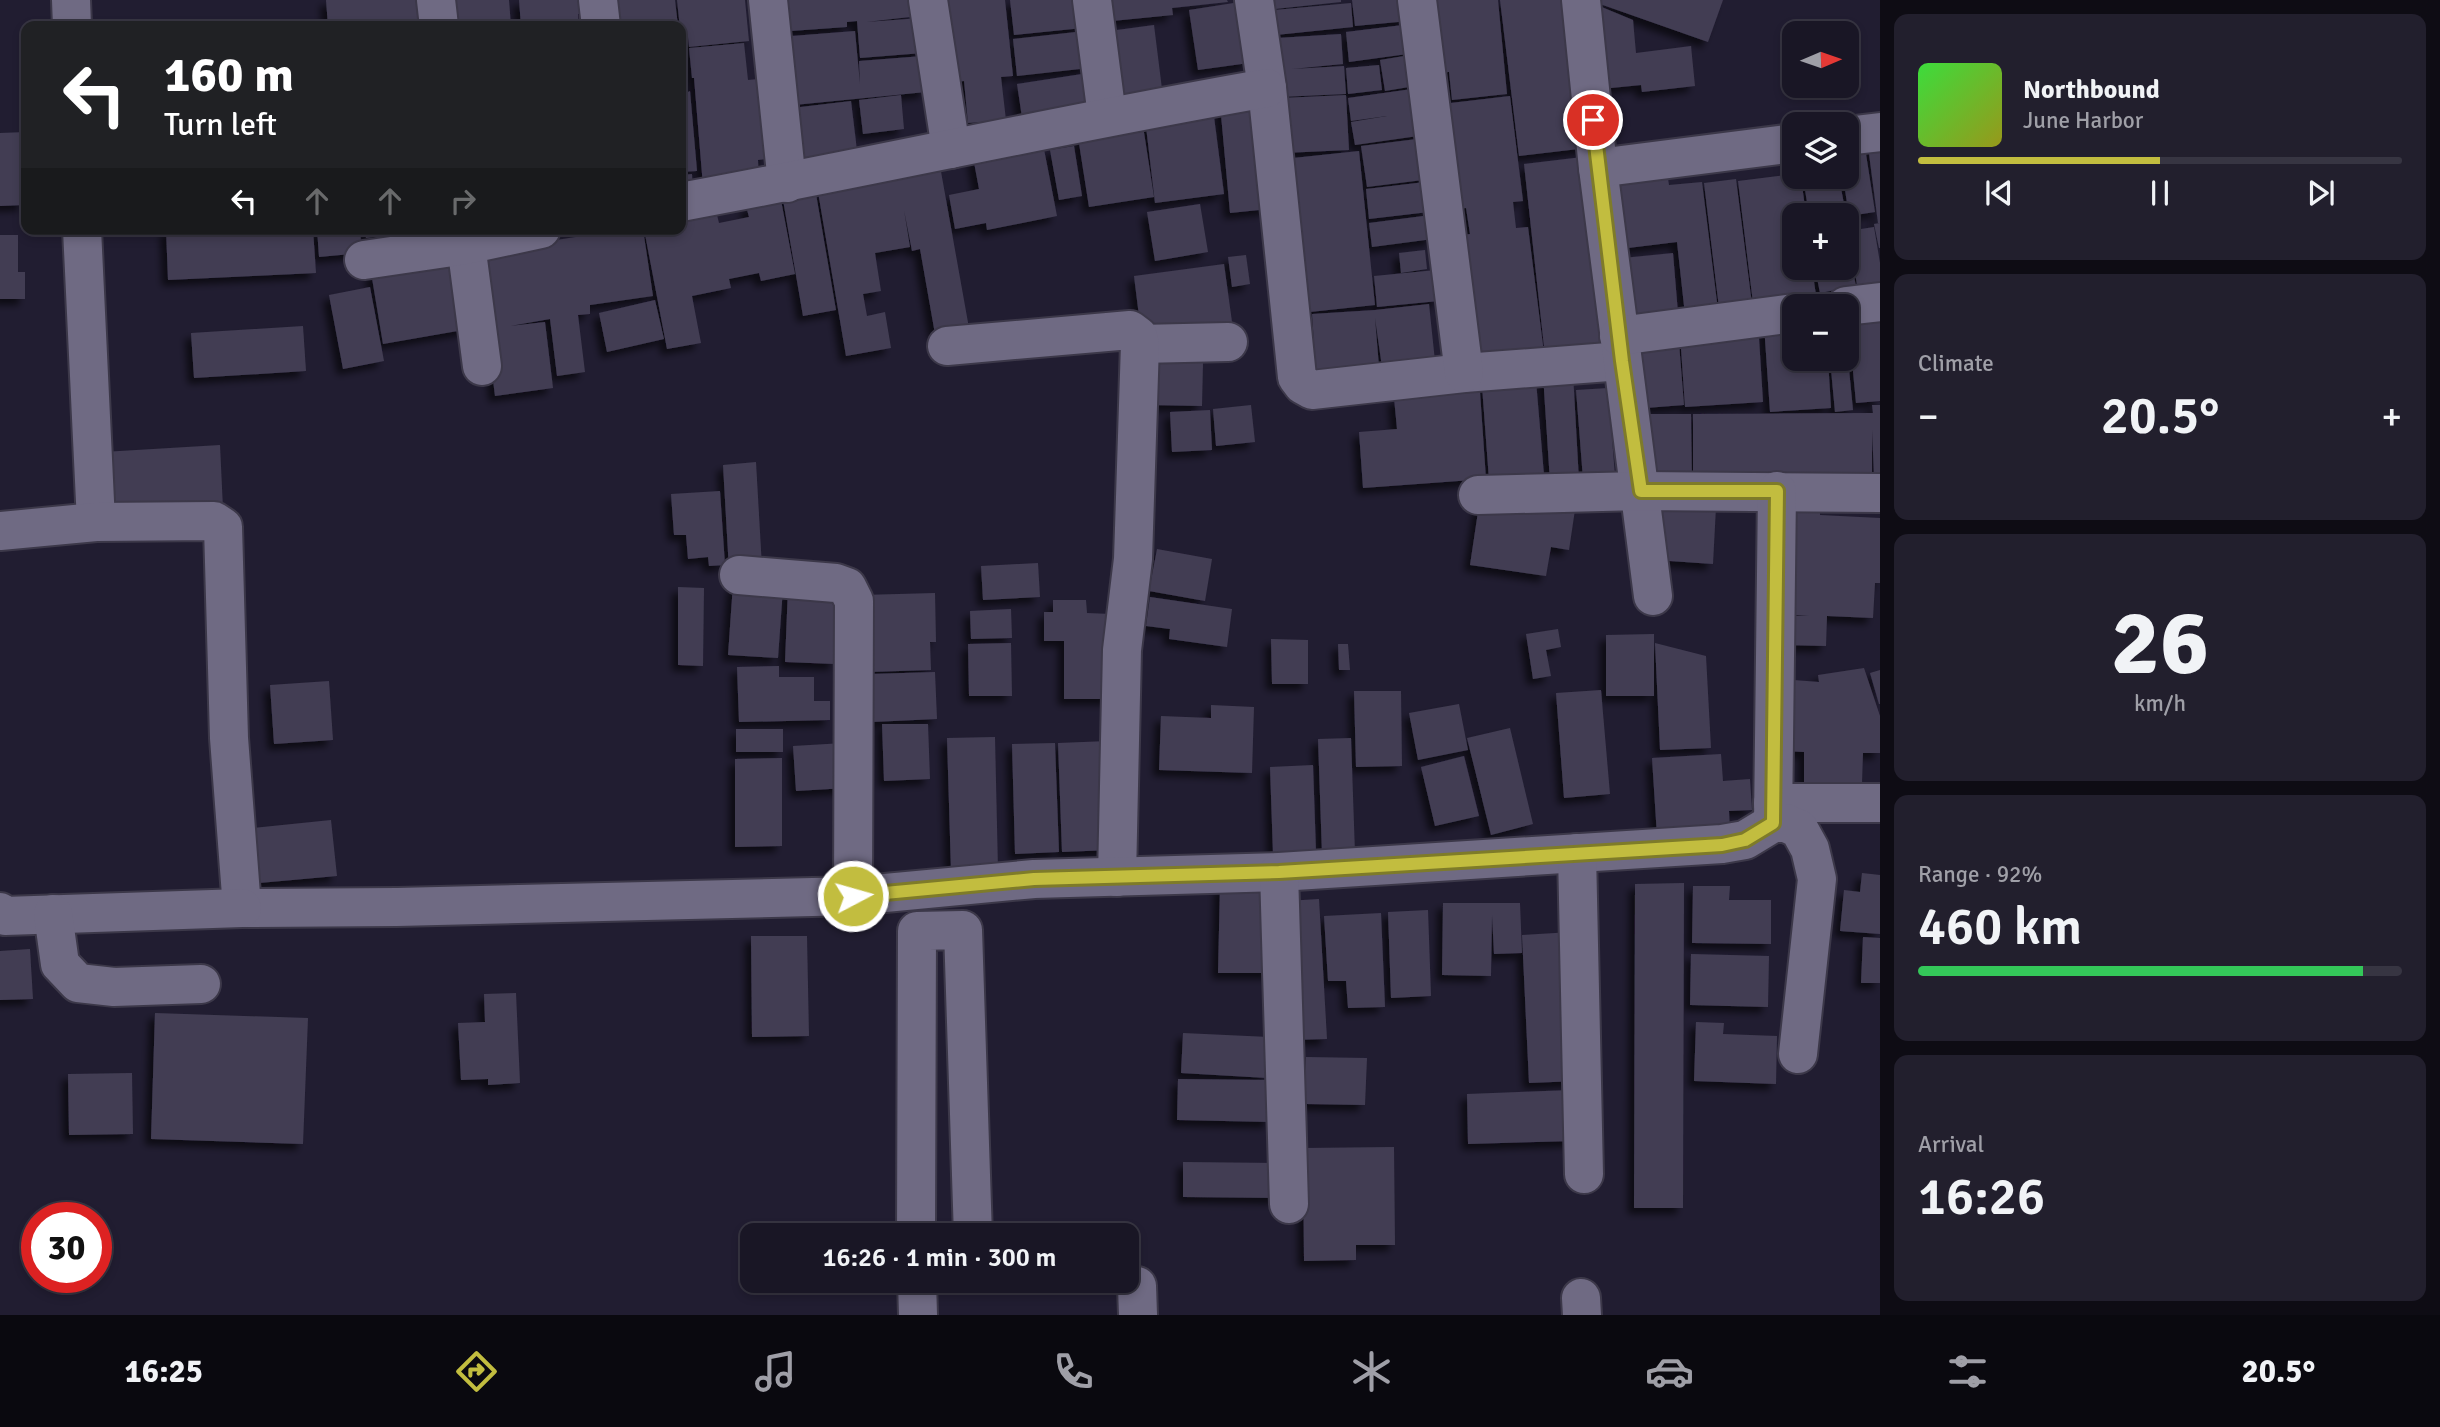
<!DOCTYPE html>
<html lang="en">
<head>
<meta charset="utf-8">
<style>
	:root { --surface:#191625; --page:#221f2d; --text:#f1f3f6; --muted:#9f9fa7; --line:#373542; --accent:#c2bd3f }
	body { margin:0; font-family:Signika,sans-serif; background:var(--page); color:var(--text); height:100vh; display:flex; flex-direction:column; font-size:26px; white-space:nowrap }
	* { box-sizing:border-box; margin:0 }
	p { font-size:23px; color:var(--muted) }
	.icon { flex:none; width:38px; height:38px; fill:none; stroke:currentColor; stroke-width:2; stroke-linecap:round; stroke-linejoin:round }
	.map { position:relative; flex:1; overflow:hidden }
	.drawer { display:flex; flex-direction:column; gap:14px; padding:14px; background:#0e0c14; width:560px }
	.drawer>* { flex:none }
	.guide { position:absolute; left:21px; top:21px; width:665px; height:214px; border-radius:14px; box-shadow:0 4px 10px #0003,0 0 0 2px var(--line); background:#202124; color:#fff; overflow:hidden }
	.needle { width:46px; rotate:88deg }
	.tools { position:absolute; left:1782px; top:21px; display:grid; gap:14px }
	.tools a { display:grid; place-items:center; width:77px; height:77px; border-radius:14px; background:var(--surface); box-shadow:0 4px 10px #0003,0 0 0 2px var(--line); font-size:35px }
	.speed { position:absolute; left:21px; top:1202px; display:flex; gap:14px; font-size:35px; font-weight:700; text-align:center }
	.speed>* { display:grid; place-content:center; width:91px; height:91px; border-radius:50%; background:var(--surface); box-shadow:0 4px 10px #0003,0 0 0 2px var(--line); line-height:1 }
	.speed .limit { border:10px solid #d22; background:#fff; color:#111 }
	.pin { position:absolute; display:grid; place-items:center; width:60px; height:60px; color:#fff; margin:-30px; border:4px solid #fff; border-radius:50%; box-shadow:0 2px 7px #0007 }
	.me { position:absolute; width:77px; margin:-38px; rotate:84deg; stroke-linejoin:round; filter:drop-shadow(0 0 5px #0008) }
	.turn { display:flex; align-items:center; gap:24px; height:147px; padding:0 28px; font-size:32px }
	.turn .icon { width:91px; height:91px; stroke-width:2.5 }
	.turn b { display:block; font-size:49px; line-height:60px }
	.lanes { display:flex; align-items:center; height:66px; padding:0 28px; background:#0003; justify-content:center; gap:35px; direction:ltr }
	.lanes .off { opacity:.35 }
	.big { font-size:52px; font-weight:600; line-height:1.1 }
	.drawer .tile { flex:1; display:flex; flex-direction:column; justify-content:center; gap:10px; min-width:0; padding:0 24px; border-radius:14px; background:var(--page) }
	.drawer .dial { align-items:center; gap:0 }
	.dial b { font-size:91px; line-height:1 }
	.song { display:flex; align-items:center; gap:21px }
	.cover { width:84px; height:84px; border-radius:10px; background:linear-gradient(135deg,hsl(120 70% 55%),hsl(60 70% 35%)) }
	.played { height:7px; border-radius:4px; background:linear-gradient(90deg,var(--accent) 50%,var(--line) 50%) }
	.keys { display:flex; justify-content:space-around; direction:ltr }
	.heat { display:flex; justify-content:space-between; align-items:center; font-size:38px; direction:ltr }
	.charge { height:10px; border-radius:5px; background:linear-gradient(90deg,#34c759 92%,var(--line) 0) }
	.trip { position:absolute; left:740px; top:1223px; width:399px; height:70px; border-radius:14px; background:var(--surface); box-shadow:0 4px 10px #0003,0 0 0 2px var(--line); font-weight:600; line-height:70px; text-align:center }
	.dock { display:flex; height:112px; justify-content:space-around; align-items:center; background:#0a090f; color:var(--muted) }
	.dock .icon { width:49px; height:49px }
	.dock .on { color:var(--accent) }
	.dock b { font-size:32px; color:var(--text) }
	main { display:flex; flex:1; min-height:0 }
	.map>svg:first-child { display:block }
	.building { fill:#423d53; filter:url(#shadow) }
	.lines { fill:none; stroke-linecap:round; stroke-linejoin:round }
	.street-casing { stroke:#3c3849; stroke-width:42 }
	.street { stroke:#6f6a83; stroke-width:38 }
	.route-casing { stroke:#7e7b29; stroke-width:18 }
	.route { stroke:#c2bd3f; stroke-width:12 }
</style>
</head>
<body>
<main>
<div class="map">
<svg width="1880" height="1315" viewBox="0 0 1880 1315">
	<defs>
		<filter id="shadow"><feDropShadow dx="-6" dy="6" stdDeviation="3.5" flood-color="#0009"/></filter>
	</defs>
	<rect width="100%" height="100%" fill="#211d31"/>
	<g class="building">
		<polygon points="326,0 421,0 423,23 384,26 328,26"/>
		<polygon points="445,0 509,0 511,26 457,26"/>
		<polygon points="519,0 584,0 585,13 578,14 579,26 521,26"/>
		<polygon points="612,0 675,0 678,26 615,26"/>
		<polygon points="677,0 745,0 749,41 689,47 688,37 681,38"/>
		<polygon points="774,0 909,0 910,17 866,22 921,18 923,53 860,58 857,21 847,22 847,27 777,32"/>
		<polygon points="935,0 1005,0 1013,76 1001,77 1006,120 968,123 964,81 944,83"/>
		<polygon points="1010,0 1080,0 1083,28 1014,35"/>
		<polygon points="1099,0 1227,0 1228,2 1172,8 1173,15 1102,22"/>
		<polygon points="1274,0 1341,0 1341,2 1275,9"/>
		<polygon points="1352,0 1406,0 1409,21 1355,26"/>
		<polygon points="1431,0 1498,0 1507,94 1452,100 1449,72 1438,73"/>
		<polygon points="1500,0 1569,0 1587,148 1519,156"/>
		<polygon points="1602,0 1723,0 1708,42 1600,4"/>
		<polygon points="1240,2 1249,63 1198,70 1189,10"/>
		<polygon points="1351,3 1353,27 1276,35 1274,10"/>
		<polygon points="1592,3 1633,20 1636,53 1691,46 1695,86 1642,92 1641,85 1601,89"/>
		<polygon points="1411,24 1415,53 1349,62 1346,32"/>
		<polygon points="1154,25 1162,89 1111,96 1102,32"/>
		<polygon points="855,31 860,84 859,61 923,56 926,92 784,106 779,37"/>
		<polygon points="1085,31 1089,68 1017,76 1013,39"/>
		<polygon points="1341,34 1343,64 1292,69 1344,66 1346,94 1280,97 1277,38"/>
		<polygon points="744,43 748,80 758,79 766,159 758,160 759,181 703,186 694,78 692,78 689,48"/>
		<polygon points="684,49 688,92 690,91 697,171 681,172 681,50"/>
		<polygon points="1416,54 1421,85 1385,91 1380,60"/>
		<polygon points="1379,65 1382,90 1348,94 1346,68"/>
		<polygon points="1082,74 1087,114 1023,124 1017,84"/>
		<polygon points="1419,88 1425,135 1355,145 1351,122 1387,116 1351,121 1348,98"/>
		<polygon points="901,95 904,129 863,134 859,100"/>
		<polygon points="1346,95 1349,150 1284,153 1281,98"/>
		<polygon points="1510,96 1523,201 1513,202 1516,228 1528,227 1544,353 1471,362 1456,236 1470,234 1466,208 1456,209 1442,104"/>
		<polygon points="851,101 859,167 800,173 792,108"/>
		<polygon points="1259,101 1269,209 1230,213 1220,104"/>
		<polygon points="1213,109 1224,194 1155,203 1145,118"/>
		<polygon points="1143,126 1154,197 1089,207 1078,137"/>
		<polygon points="26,132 26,192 23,192 24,205 0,206 0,133"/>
		<polygon points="1425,138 1431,179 1367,187 1361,146"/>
		<polygon points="1043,144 1057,216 987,230 986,223 955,229 949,195 979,189 973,157"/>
		<polygon points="1880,144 1880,223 1878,223 1868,146"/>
		<polygon points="1074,146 1082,196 1059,200 1050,150"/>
		<polygon points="1359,151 1375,305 1310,312 1293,158"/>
		<polygon points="1866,154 1875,212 1849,216 1843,177 1846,177 1846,157"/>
		<polygon points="1591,156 1612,348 1545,356 1524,164"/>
		<polygon points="940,166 969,328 935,334 920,249 912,251 904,210 910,247 875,253 881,291 863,294 867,316 885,312 891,348 846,356 818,192"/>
		<polygon points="1667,172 1669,185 1702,182 1718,310 1685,315 1677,242 1620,249 1611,179"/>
		<polygon points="692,174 693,199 681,200 681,175"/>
		<polygon points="1794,174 1794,177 1801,177 1806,215 1794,215 1794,268 1812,268 1816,295 1753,303 1738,181"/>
		<polygon points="1803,177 1839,177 1846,215 1809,215"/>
		<polygon points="1736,179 1752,304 1719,308 1704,183"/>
		<polygon points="1425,182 1429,212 1369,219 1366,189"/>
		<polygon points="815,188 836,310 803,316 782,194"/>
		<polygon points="781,200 795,274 761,281 759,273 729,279 731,288 692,296 701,343 667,349 644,229 681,229 681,222 717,215 719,223 749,217 746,206"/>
		<polygon points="1200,204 1208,252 1155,261 1147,212"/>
		<polygon points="1431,215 1433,239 1372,247 1369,223"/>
		<polygon points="1880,223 1880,248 1879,248 1874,224"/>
		<polygon points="1874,227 1880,263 1880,288 1858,291 1848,231"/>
		<polygon points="166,229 313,229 316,273 168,280"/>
		<polygon points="317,229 360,229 362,253 319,257"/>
		<polygon points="365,229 401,229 401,233 366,238"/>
		<polygon points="402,229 423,229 423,231 403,234"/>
		<polygon points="628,229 643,229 653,296 590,305 590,314 578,315 585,372 557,376 550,319 510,326 545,322 553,388 495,396 477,252"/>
		<polygon points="0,235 18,235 18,272 25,272 25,299 0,299"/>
		<polygon points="1846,237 1856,286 1820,293 1815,268 1846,268"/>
		<polygon points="1425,250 1427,269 1401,273 1399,253"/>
		<polygon points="1673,253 1678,313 1628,317 1623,258"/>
		<polygon points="1246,255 1250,284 1232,287 1228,257"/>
		<polygon points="457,257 469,329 383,344 371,272"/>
		<polygon points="1224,264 1233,329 1142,340 1134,276"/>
		<polygon points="1436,270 1439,301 1377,307 1374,276"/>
		<polygon points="370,287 384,361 343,369 329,295"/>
		<polygon points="655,300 664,339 607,352 599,313"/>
		<polygon points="1429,304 1435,361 1382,367 1375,318 1380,379 1316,373 1312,314 1375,310"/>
		<polygon points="1880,315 1880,401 1856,403 1848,319"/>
		<polygon points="1794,323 1794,359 1828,359 1831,408 1770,412 1764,325"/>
		<polygon points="303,326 306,371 194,378 191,333"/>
		<polygon points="1678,330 1684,405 1633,409 1628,345"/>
		<polygon points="1680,334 1736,339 1759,338 1763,402 1685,407"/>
		<polygon points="1830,359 1848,359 1853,410 1835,412"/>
		<polygon points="1150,362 1203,363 1202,406 1149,405"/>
		<polygon points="1573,373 1579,481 1550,482 1543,375"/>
		<polygon points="1536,381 1544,475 1489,480 1482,386"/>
		<polygon points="1608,388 1615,476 1583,479 1576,390"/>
		<polygon points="1480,392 1486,479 1363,488 1359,432 1397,429 1394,398"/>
		<polygon points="1251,405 1255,442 1216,446 1213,409"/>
		<polygon points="1872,405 1880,405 1880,475 1874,475 1872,430 1872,479 1693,476 1693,414 1873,413"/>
		<polygon points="1210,410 1212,450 1172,452 1170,412"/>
		<polygon points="1639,414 1691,414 1692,484 1641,484"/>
		<polygon points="220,445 223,509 107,516 103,452"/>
		<polygon points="756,462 762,567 729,570 723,465"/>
		<polygon points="720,491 725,565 709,566 708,557 688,559 686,535 674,535 671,494"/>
		<polygon points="1536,498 1576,503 1569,550 1551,547 1546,576 1470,565 1479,505 1534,514"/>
		<polygon points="1659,504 1716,507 1713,564 1655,560"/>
		<polygon points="1782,504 1820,506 1820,515 1880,518 1880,583 1875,583 1873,618 1827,616 1826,646 1783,645 1784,616 1809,616 1793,615"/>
		<polygon points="1157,549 1212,559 1205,601 1149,591"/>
		<polygon points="1038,563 1040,597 983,600 981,566"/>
		<polygon points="733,584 783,588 778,658 728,655"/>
		<polygon points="678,587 704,588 703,666 678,665"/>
		<polygon points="788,588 838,591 835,664 785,662"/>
		<polygon points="935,593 936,642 930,642 931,670 869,672 862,595"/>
		<polygon points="1150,597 1232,609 1227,647 1169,639 1170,629 1146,626"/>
		<polygon points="1053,600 1086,600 1087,613 1111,614 1111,699 1064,699 1064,641 1044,641 1044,612 1053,612"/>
		<polygon points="1011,609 1012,638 971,639 970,611"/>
		<polygon points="1558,629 1561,647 1546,650 1551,676 1533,679 1526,634"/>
		<polygon points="1654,634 1654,696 1606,696 1606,635"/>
		<polygon points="1271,639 1308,640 1308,684 1272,684"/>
		<polygon points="1011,643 1012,696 969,696 968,644"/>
		<polygon points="1655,643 1706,656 1711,748 1660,750"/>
		<polygon points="1338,644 1348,644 1350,670 1339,670"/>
		<polygon points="779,666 779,677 814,677 814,701 830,701 830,720 739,722 737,667"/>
		<polygon points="1864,668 1880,716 1880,753 1863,753 1862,783 1804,782 1804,752 1784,751 1781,679 1819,682 1818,675"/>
		<polygon points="1880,670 1880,704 1879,704 1870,673"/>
		<polygon points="935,672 937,719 872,722 870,674"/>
		<polygon points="329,681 333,740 274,744 270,685"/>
		<polygon points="1601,690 1610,794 1564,798 1556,693"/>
		<polygon points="1354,691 1401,691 1402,766 1356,767"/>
		<polygon points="1459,704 1468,750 1418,760 1409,713"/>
		<polygon points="1211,705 1254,707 1252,773 1159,770 1161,716 1211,718"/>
		<polygon points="882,724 928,724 930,779 884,781"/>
		<polygon points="1510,728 1533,824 1491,835 1467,738"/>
		<rect x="736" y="729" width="47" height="23"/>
		<polygon points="995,737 998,870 951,871 947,738"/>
		<polygon points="1351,738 1355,853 1322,854 1318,739"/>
		<polygon points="1108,741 1111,850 1062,852 1058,743"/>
		<polygon points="844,743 847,788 796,791 793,746"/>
		<polygon points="1055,743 1059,852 1015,854 1012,744"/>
		<polygon points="1721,754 1723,781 1750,779 1752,810 1729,811 1730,831 1657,836 1652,758"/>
		<polygon points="1464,756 1479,816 1435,826 1421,767"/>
		<polygon points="782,758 782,846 735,847 735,759"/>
		<polygon points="1313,765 1316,852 1273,854 1270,767"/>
		<polygon points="331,820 337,876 248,884 243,829"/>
		<polygon points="1862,873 1880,875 1880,934 1840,931 1844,890 1860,892"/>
		<polygon points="1684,883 1683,1208 1634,1208 1635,884"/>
		<polygon points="1220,885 1275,886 1273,973 1218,973"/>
		<polygon points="1693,886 1730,886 1729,900 1771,900 1771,944 1692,943"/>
		<polygon points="1319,899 1327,1039 1292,1040 1286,901"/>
		<polygon points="1443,903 1520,903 1522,953 1494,954 1492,915 1491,976 1442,975"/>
		<polygon points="1428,910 1431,996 1391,998 1388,912"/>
		<polygon points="1381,913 1385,1007 1348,1008 1346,981 1328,981 1324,916"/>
		<polygon points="1572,932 1578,1081 1529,1083 1522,935"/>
		<polygon points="751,936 807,936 809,1036 752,1037"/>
		<polygon points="1863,937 1880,938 1880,983 1861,983"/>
		<polygon points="30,949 33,999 0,1000 0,951"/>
		<polygon points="1691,954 1769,956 1768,1007 1690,1005"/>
		<polygon points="516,993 520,1083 488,1085 488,1079 461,1080 458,1023 485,1022 484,994"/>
		<polygon points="155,1013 308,1018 303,1144 151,1139"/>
		<polygon points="1696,1022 1724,1023 1723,1034 1777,1036 1776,1084 1694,1081"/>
		<polygon points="1183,1033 1269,1037 1267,1078 1181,1073"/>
		<polygon points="1306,1057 1367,1058 1365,1105 1305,1104"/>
		<polygon points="132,1073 133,1134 69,1135 68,1074"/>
		<polygon points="1178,1079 1271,1080 1270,1122 1177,1120"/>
		<polygon points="1572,1090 1574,1141 1468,1144 1467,1094"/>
		<polygon points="1394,1147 1395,1245 1356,1245 1356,1260 1304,1261 1303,1148"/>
		<polygon points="1183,1162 1279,1163 1279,1198 1183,1197"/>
	</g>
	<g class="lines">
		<defs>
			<g id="street">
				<polyline points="71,0 72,26"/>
				<polyline points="436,0 439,26"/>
				<polyline points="598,0 601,26"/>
				<polyline points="768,0 787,183"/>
				<polyline points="928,0 951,149"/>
				<polyline points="1092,0 1107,116"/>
				<polyline points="1254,0 1267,88 1297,377 1303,385 1312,390 1464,373 1622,361"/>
				<polyline points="1417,0 1464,373"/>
				<polyline points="1581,0 1598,168 1653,596"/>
				<polyline points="1846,136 1880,132"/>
				<polyline points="1598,168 1794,143"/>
				<path d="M681,202C876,166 1071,122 1267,88"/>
				<polyline points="82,229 96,522"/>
				<polyline points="464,229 482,366"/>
				<polyline points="364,260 466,245 541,229"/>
				<polyline points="1846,306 1880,302"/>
				<polyline points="1619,336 1794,313"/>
				<polyline points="1140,344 1228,342"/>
				<polyline points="947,346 1130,330 1138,336 1140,344 1133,559 1122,650 1117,877"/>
				<polyline points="1478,495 1641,491 1880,493"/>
				<polyline points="0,531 96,522 214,521 223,527 229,738 242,908 397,907 853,896 1034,879 1279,872 1722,844 1745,840 1773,823 1777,491"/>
				<polyline points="739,575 836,583 847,587 854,601 853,896"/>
				<polyline points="1773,803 1880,803"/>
				<polyline points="1773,823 1786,823 1799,829 1810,849 1817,879 1798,1054"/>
				<polyline points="1577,853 1584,1174"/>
				<polyline points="1279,872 1289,1204"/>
				<polyline points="0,912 5,916 242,908"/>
				<polyline points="53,914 60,964 78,983 114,987 201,984"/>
				<polyline points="916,1236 917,931 963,930 973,1236"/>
				<polyline points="917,1281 918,1315"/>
				<polyline points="1137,1286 1138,1315"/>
				<polyline points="1581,1298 1582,1315"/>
			</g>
		</defs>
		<use href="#street" class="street-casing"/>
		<use href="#street" class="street"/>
	</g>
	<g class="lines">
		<defs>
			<polyline id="route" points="853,896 1034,879 1279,872 1722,845 1745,840 1773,823 1777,491 1641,491 1622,361 1593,120"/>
		</defs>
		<use href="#route" class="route-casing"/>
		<use href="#route" class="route"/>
	</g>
</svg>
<div class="tools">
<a><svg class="needle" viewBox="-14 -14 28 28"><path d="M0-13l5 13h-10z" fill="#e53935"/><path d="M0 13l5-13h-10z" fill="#9f9fa7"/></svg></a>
<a><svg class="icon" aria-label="layers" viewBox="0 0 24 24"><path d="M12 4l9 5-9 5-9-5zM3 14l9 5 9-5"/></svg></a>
<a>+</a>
<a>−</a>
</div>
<div class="speed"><div class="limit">30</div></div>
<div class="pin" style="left:1593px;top:120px;background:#d93025"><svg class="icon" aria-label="arrive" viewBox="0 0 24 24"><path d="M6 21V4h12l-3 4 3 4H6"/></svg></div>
<svg class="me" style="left:853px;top:896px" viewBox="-20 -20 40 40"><circle r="17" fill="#c2bd3f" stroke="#fff" stroke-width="3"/><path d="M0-11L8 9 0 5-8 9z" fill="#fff"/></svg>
<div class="trip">16:26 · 1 min · 300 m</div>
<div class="guide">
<div class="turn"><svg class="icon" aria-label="left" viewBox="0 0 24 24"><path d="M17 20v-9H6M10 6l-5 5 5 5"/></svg><div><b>160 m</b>Turn left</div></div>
<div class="lanes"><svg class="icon" aria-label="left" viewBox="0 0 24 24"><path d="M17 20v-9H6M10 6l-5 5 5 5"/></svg><svg class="icon off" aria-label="ahead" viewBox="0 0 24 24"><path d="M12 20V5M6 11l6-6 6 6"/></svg><svg class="icon off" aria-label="ahead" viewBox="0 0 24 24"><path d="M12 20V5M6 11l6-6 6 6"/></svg><svg class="icon off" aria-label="right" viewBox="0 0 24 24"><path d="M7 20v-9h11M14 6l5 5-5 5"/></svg></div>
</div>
</div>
<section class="drawer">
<div class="tile">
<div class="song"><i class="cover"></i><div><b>Northbound</b><p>June Harbor</p></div></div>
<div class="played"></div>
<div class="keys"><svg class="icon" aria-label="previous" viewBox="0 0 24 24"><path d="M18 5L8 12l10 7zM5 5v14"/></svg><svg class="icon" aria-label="pause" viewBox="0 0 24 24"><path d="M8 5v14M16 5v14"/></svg><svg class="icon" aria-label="next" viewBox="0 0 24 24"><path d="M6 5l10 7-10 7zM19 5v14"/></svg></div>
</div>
<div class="tile"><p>Climate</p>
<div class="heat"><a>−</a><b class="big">20.5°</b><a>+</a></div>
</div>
<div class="tile dial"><b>26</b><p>km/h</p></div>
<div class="tile"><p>Range · 92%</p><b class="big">460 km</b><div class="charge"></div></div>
<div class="tile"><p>Arrival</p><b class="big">16:26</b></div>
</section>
</main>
<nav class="dock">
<b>16:25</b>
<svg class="icon on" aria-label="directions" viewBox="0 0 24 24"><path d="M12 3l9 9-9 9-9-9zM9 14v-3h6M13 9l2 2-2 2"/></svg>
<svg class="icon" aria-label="music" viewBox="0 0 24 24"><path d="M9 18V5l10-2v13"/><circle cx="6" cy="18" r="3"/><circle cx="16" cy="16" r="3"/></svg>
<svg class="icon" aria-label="phone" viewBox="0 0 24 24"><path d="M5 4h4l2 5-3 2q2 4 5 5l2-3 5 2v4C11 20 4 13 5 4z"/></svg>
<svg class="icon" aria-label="climate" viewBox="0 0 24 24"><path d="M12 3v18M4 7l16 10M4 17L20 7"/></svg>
<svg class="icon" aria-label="car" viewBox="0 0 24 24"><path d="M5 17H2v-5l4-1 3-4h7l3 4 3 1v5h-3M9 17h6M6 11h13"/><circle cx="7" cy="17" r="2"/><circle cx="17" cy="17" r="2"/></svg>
<svg class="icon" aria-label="filters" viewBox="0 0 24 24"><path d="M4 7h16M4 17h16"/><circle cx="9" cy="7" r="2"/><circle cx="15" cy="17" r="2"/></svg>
<b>20.5°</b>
</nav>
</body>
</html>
